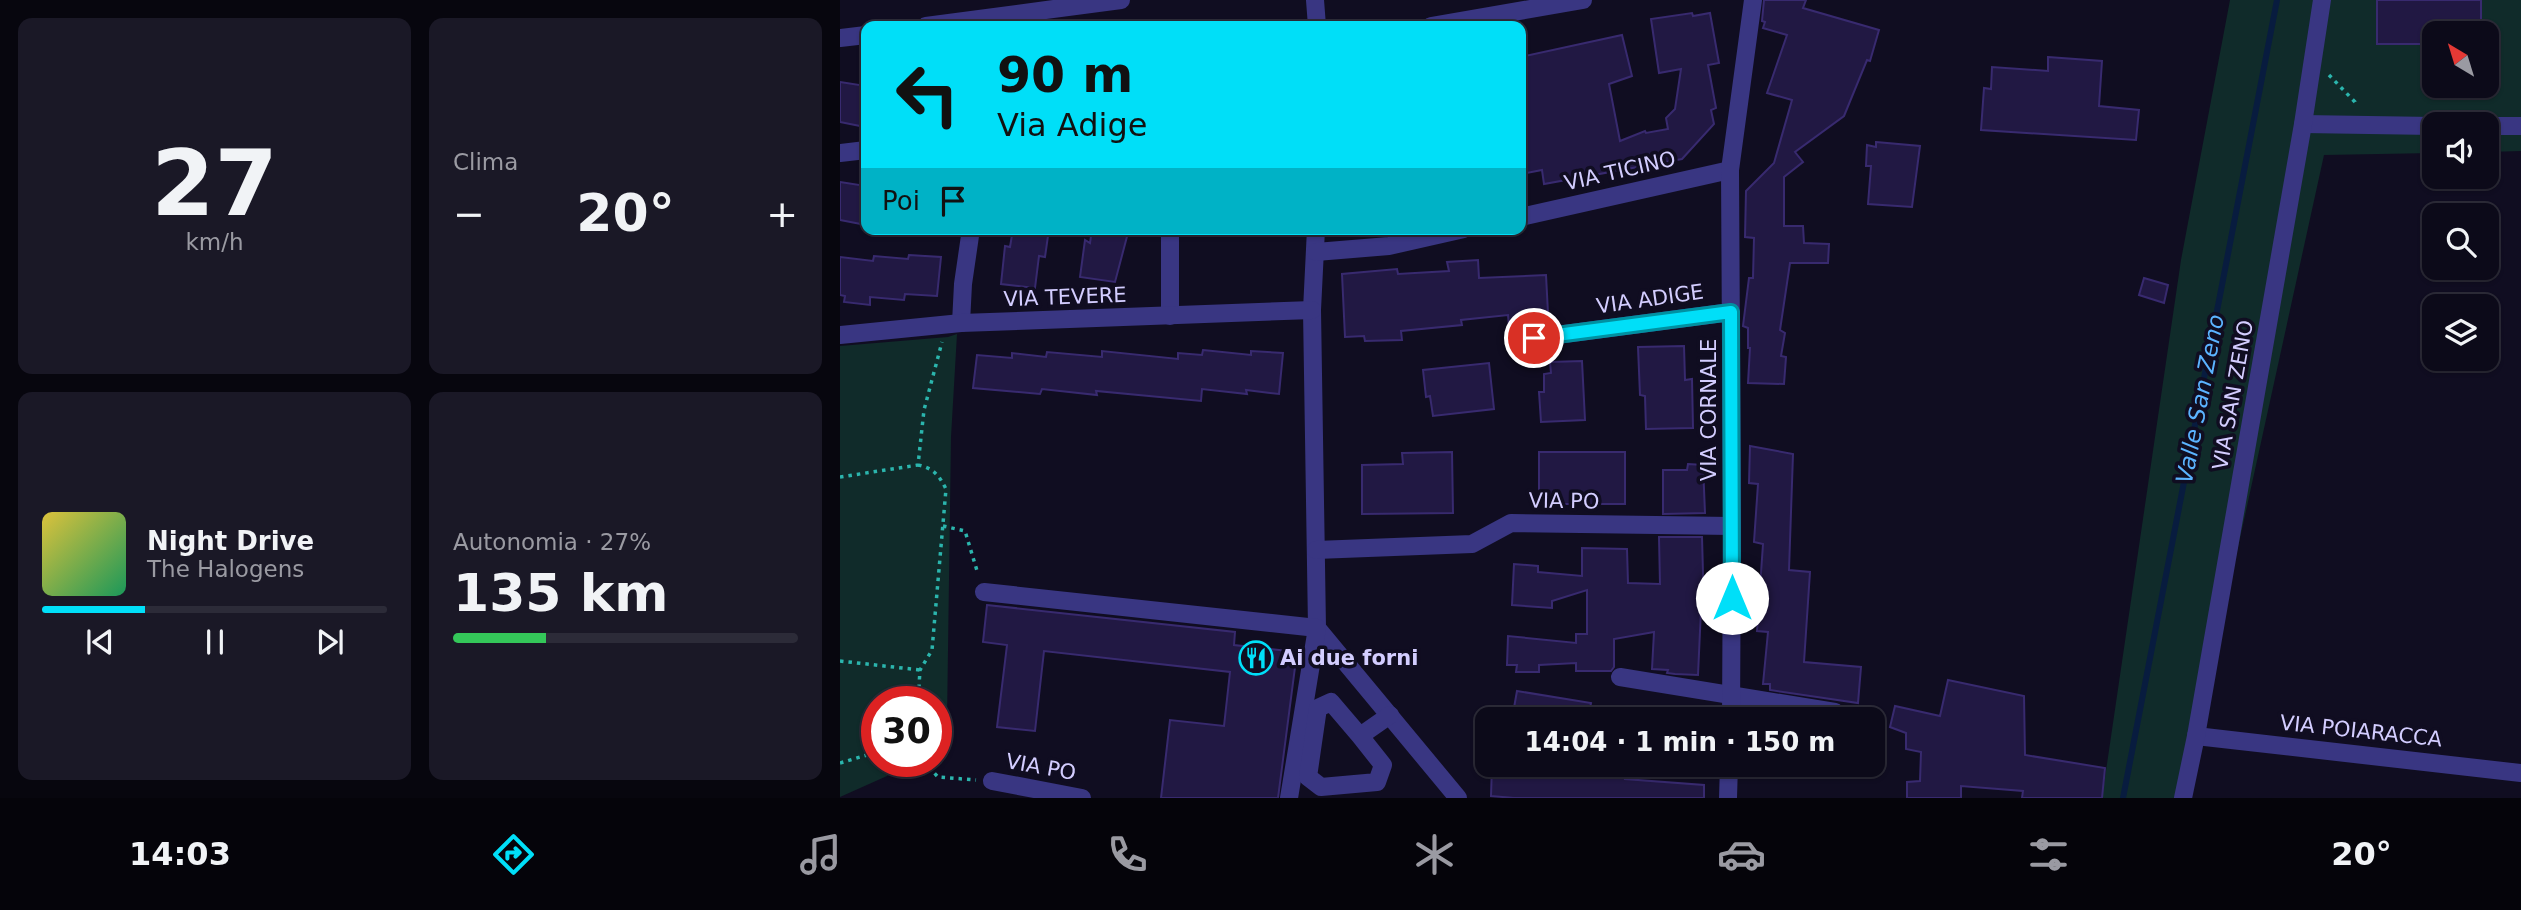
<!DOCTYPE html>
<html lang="it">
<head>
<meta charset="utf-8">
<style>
	:root { --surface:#0c0a19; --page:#1a1826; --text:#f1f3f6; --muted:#9a9aa2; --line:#2c2b38; --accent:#00dff8 }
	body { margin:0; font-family:"DejaVu Sans",sans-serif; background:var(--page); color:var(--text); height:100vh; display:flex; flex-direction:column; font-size:26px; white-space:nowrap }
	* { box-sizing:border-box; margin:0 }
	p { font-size:23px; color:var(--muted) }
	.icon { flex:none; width:38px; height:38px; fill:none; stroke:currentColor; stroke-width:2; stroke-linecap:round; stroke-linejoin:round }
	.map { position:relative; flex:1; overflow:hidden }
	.drawer { display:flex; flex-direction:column; gap:18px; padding:18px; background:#07060e; width:840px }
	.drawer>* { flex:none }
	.top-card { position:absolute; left:21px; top:21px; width:665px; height:214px; border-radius:14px; box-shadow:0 2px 5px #0004,0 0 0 2px var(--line); background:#00dff8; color:#111; overflow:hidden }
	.needle { width:46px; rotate:322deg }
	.fabs { position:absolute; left:1582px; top:21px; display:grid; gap:14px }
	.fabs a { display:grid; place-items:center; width:77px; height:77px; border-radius:14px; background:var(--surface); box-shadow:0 2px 5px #0004,0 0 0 2px var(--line); font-size:35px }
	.speed { position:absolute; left:21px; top:686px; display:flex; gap:14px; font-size:35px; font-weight:700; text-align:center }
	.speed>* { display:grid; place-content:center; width:91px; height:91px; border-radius:50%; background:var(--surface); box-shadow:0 2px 5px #0004,0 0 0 2px var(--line); line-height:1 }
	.speed .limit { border:10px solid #d22; background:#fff; color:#111 }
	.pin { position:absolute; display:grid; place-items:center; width:60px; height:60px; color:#fff; margin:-30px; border:4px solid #fff; border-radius:50%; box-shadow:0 2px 7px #0007 }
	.me { position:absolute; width:77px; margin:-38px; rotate:0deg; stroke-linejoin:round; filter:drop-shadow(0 0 5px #0008) }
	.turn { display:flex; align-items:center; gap:24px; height:147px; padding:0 21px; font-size:32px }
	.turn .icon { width:91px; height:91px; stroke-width:2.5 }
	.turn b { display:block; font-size:49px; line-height:60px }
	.then { display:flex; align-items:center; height:66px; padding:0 21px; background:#0003; gap:14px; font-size:26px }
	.big { font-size:52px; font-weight:800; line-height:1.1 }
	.drawer .tile { flex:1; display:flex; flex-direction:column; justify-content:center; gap:10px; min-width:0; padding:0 24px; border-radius:14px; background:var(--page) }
	.drawer .dial { align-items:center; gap:0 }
	.dial b { font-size:91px; line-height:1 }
	.song { display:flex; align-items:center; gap:21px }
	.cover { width:84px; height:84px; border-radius:10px; background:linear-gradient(135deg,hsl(50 70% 55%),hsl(150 70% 35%)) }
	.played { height:7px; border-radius:4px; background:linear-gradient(90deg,var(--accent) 30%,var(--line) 30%) }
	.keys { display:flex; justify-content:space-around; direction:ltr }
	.heat { display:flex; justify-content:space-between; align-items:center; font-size:38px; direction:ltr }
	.charge { height:10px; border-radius:5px; background:linear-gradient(90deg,#34c759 27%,var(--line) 0) }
	.drawer .tiles { flex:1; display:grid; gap:18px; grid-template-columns:repeat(2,1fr) }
	.trip { position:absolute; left:635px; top:707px; width:410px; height:70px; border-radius:14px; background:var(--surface); box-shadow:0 2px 5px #0004,0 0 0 2px var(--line); font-weight:800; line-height:70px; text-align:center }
	.tab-bar { display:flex; height:112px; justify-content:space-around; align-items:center; background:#05040a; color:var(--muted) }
	.tab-bar .icon { width:49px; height:49px }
	.tab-bar .active { color:var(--accent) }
	.tab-bar b { font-size:32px; color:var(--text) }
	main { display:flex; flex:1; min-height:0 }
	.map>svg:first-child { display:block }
	.green { fill:#102b2a; fill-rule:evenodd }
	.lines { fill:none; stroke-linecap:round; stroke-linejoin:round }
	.stream { stroke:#081c3f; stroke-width:6 }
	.building { fill:#211843; stroke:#382a6f; stroke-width:2 }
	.path { stroke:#2bb5ad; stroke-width:3.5; stroke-dasharray:3.5 5; stroke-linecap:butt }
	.minor { stroke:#393682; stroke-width:18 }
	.route-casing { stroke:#0091a1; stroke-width:18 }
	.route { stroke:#00dff8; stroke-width:12 }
	.labels { text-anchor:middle; stroke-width:7; stroke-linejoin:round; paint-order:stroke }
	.street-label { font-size:21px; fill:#d3cdff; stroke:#100d21 }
	.poi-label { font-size:21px; font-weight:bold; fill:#d3cdff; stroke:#100d21; text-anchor:start }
	.water-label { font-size:23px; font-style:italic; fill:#5bb3ff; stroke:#100d21 }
</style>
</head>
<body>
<main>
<section class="drawer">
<div class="tiles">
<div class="tile dial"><b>27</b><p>km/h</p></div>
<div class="tile"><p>Clima</p>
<div class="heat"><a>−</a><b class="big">20°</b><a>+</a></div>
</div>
<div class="tile">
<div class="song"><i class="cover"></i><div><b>Night Drive</b><p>The Halogens</p></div></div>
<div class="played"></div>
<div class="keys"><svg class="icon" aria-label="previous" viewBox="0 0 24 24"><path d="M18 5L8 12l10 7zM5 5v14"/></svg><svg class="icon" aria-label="pause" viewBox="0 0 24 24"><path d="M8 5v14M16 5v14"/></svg><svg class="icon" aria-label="next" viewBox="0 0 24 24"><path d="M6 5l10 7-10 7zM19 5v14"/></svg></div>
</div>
<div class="tile"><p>Autonomia · 27%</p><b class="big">135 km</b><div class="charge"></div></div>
</div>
</section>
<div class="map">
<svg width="1681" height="798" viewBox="0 0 1681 798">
	<rect width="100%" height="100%" fill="#100d21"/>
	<g class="green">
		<path d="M1390,0H1681V151L1647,152V124H1594V153L1484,155L1343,798H1262L1341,260ZM1594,33H1647V86H1594Z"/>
		<polygon points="117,334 111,437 107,721 96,730 96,702 37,702 37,761 61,761 47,776 0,797 0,346 108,337"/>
	</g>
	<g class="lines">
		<polyline class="stream" points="1283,798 1437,0"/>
	</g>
	<g class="building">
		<polygon points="924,0 966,0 963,8 1039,30 1030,61 1027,60 1004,116 955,152 963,162 944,177 944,226 963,226 964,243 989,244 988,263 950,263 940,330 945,333 941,356 946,357 944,384 908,383 910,348 908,348 908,328 903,326 909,278 913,278 914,238 905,237 906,191 934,163 952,100 927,93 947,35 923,28 925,22 922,21"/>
		<polygon points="1537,0 1641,0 1641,33 1594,33 1594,44 1537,44"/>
		<polygon points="852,13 853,16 870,13 879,63 868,65 876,108 871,110 874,124 842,159 704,184 702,170 681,174 681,57 782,35 792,76 769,84 780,141 805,131 806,133 828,129 826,118 835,109 841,69 819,73 811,19"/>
		<polygon points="1208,57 1262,61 1259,106 1299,110 1296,140 1141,130 1144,88 1151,89 1152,67 1208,71"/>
		<polygon points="0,82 26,86 26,120 20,119 20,126 0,122"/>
		<polygon points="1036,142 1080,146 1072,207 1028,204 1031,166 1026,166 1027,145 1036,147"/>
		<polygon points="0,182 26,186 26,225 0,220"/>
		<polygon points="173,229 209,229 205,257 199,256 195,288 161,284 165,246 170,247"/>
		<polygon points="252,229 289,229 275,282 240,277 245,240 250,243"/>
		<polygon points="69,255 101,257 97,296 65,294 64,300 30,297 30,305 4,302 5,296 0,295 0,257 33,261 34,256 68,259"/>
		<polygon points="638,260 639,278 706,275 708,313 690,315 690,325 669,327 668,315 621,320 622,325 561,331 562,340 525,341 524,336 505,337 502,274 557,269 558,274 609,271 607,262"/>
		<polygon points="1304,278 1328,285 1324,303 1299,295"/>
		<polygon points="844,346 845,380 852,379 853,428 806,429 805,396 800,395 798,347"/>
		<polygon points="363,350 411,355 411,351 443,353 439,394 406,390 407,394 362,389 361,401 256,391 257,395 202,389 200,394 133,388 137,355 172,358 172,353 206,357 207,352 262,357 262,351 338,359 338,353 362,355"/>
		<polygon points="742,361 745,420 701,422 699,392 704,392 704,374 711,373 710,362"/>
		<polygon points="649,363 654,409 593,416 590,396 586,397 583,370"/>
		<polygon points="910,446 953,454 949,570 970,572 964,662 1021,667 1018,703 930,690 930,684 923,684 928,632 917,631 923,544 914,542 918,484 909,483"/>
		<polygon points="612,452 613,513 522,514 522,465 563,464 562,453"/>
		<rect x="699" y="452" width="86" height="52"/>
		<polygon points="848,464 863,465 865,513 823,514 823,470 847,470"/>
		<polygon points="819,537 862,537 864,609 861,609 858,675 835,674 827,673 828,670 812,669 814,632 774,639 774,667 771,671 736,671 736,663 699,665 699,672 676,672 677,665 667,665 668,636 736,643 736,634 747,634 747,590 712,601 712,608 672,605 674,564 698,566 698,572 742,576 742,548 787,549 788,583 820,584"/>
		<polygon points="147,605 395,632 394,645 457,652 438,798 321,798 330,720 384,726 390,672 204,651 195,731 157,727 167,645 143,642"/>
		<polygon points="1108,680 1184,696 1185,755 1265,768 1262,798 1182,798 1183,791 1121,786 1121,798 1067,798 1067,782 1080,781 1081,752 1066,749 1066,733 1050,727 1055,706 1100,716"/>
		<polygon points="677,691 751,703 748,719 672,719"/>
		<polygon points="652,765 787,765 785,779 864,785 864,798 674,798 651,796"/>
	</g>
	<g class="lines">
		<g class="path">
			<polyline points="1489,75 1515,102 1516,106"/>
			<path d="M78,465C93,468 99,475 106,489L92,650L80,670L78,702"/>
			<polyline points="0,477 78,465 84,410 102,342"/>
			<polyline points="103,526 125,531 138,574"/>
			<polyline points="0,661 80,670"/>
			<polyline points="83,761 98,777 136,780"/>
			<polyline points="0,763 37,752"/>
		</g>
		<g class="minor">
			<polyline points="475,0 477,26"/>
			<polyline points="86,26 281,0"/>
			<polyline points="591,26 743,0"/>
			<polyline points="0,38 26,35"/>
			<polyline points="1463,124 1594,126"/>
			<polyline points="1647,126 1681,126"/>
			<polyline points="0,153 26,150"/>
			<polyline points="681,217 890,170"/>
			<polyline points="330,229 330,316"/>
			<polyline points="476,229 472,310 477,628 618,798"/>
			<polyline points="476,252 549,246 624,229"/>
			<polyline points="121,323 123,284 131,229"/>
			<polyline points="0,335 121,323 472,310"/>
			<polyline points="694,338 891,312"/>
			<polyline points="476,550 632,544 671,523 892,526"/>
			<polyline points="144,592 477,628 449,798"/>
			<polyline points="780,677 995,712"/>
			<polyline points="891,719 892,526 890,170 913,0"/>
			<polyline points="520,736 491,702 478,708 468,777 481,787 537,782 543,765 520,736 550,715"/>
			<polyline points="1356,736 1681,773"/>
			<polyline points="152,781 242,798"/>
			<polyline points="888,798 889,765"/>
			<polyline points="1343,798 1356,736 1463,124 1482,0"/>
		</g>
	</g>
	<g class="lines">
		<defs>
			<polyline id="route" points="694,338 891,312 892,598"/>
		</defs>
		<use href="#route" class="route-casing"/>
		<use href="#route" class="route"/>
	</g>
	<defs>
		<symbol id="restaurant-ring" viewBox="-11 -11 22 22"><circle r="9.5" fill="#100d21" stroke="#00dff8" stroke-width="1.5"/><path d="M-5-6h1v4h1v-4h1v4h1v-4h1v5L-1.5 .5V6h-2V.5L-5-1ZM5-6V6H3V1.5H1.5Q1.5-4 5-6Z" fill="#00dff8"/></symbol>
	</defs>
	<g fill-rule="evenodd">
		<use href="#restaurant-ring" x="397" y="639" width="38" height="38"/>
	</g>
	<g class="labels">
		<g class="street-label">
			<text transform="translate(780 171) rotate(-13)" y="7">VIA TICINO</text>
			<text transform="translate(225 297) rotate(-2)" y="7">VIA TEVERE</text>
			<text transform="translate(810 299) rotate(-8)" y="7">VIA ADIGE</text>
			<text transform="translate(1393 395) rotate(-80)" y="7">VIA SAN ZENO</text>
			<text transform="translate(869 410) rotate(-90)" y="7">VIA CORNALE</text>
			<text transform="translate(724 501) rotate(1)" y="7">VIA PO</text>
			<text transform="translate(1521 731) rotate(6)" y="7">VIA POIARACCA</text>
			<text transform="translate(201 767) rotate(10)" y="7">VIA PO</text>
		</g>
		<g class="poi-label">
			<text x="440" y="665">Ai due forni</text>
		</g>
		<g class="water-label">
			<text transform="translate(1360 399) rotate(-79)" y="8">Valle San Zeno</text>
		</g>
	</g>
</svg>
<div class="fabs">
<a><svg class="needle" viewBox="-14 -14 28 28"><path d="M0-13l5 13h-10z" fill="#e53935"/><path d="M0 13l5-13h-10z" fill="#9a9aa2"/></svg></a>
<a><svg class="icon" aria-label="sound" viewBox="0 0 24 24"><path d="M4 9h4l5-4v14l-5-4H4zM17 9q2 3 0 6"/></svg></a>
<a><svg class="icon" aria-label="search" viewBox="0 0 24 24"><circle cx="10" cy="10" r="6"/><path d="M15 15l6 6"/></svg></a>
<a><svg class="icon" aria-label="layers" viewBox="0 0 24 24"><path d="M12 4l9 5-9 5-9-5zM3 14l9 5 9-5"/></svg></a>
</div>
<div class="speed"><div class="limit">30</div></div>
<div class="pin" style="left:694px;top:338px;background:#d93025"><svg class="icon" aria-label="arrive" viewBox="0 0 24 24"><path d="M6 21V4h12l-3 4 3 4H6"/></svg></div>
<svg class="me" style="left:892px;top:598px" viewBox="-20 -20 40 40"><circle r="19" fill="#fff"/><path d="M0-13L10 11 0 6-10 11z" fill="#00dff8"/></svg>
<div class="trip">14:04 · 1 min · 150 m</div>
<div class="top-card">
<div class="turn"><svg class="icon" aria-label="left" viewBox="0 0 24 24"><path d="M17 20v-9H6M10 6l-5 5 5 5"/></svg><div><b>90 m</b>Via Adige</div></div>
<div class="then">Poi<svg class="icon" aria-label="arrive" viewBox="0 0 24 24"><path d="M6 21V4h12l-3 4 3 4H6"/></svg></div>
</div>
</div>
</main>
<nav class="tab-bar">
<b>14:03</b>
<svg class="icon active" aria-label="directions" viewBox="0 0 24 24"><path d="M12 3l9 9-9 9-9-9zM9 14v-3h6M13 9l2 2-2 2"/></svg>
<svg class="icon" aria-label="music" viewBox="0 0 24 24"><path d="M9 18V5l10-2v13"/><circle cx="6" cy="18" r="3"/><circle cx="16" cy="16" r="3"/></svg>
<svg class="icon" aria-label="phone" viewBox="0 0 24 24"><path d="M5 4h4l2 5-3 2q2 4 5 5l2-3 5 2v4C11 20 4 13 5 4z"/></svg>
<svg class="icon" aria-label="climate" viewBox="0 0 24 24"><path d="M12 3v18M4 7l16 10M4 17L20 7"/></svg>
<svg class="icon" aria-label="car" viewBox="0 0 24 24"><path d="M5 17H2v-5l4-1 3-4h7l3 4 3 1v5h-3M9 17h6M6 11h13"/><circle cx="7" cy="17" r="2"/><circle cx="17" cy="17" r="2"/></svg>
<svg class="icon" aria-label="filters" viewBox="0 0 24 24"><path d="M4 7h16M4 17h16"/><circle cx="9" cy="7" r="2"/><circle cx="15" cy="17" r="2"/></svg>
<b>20°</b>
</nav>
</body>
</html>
